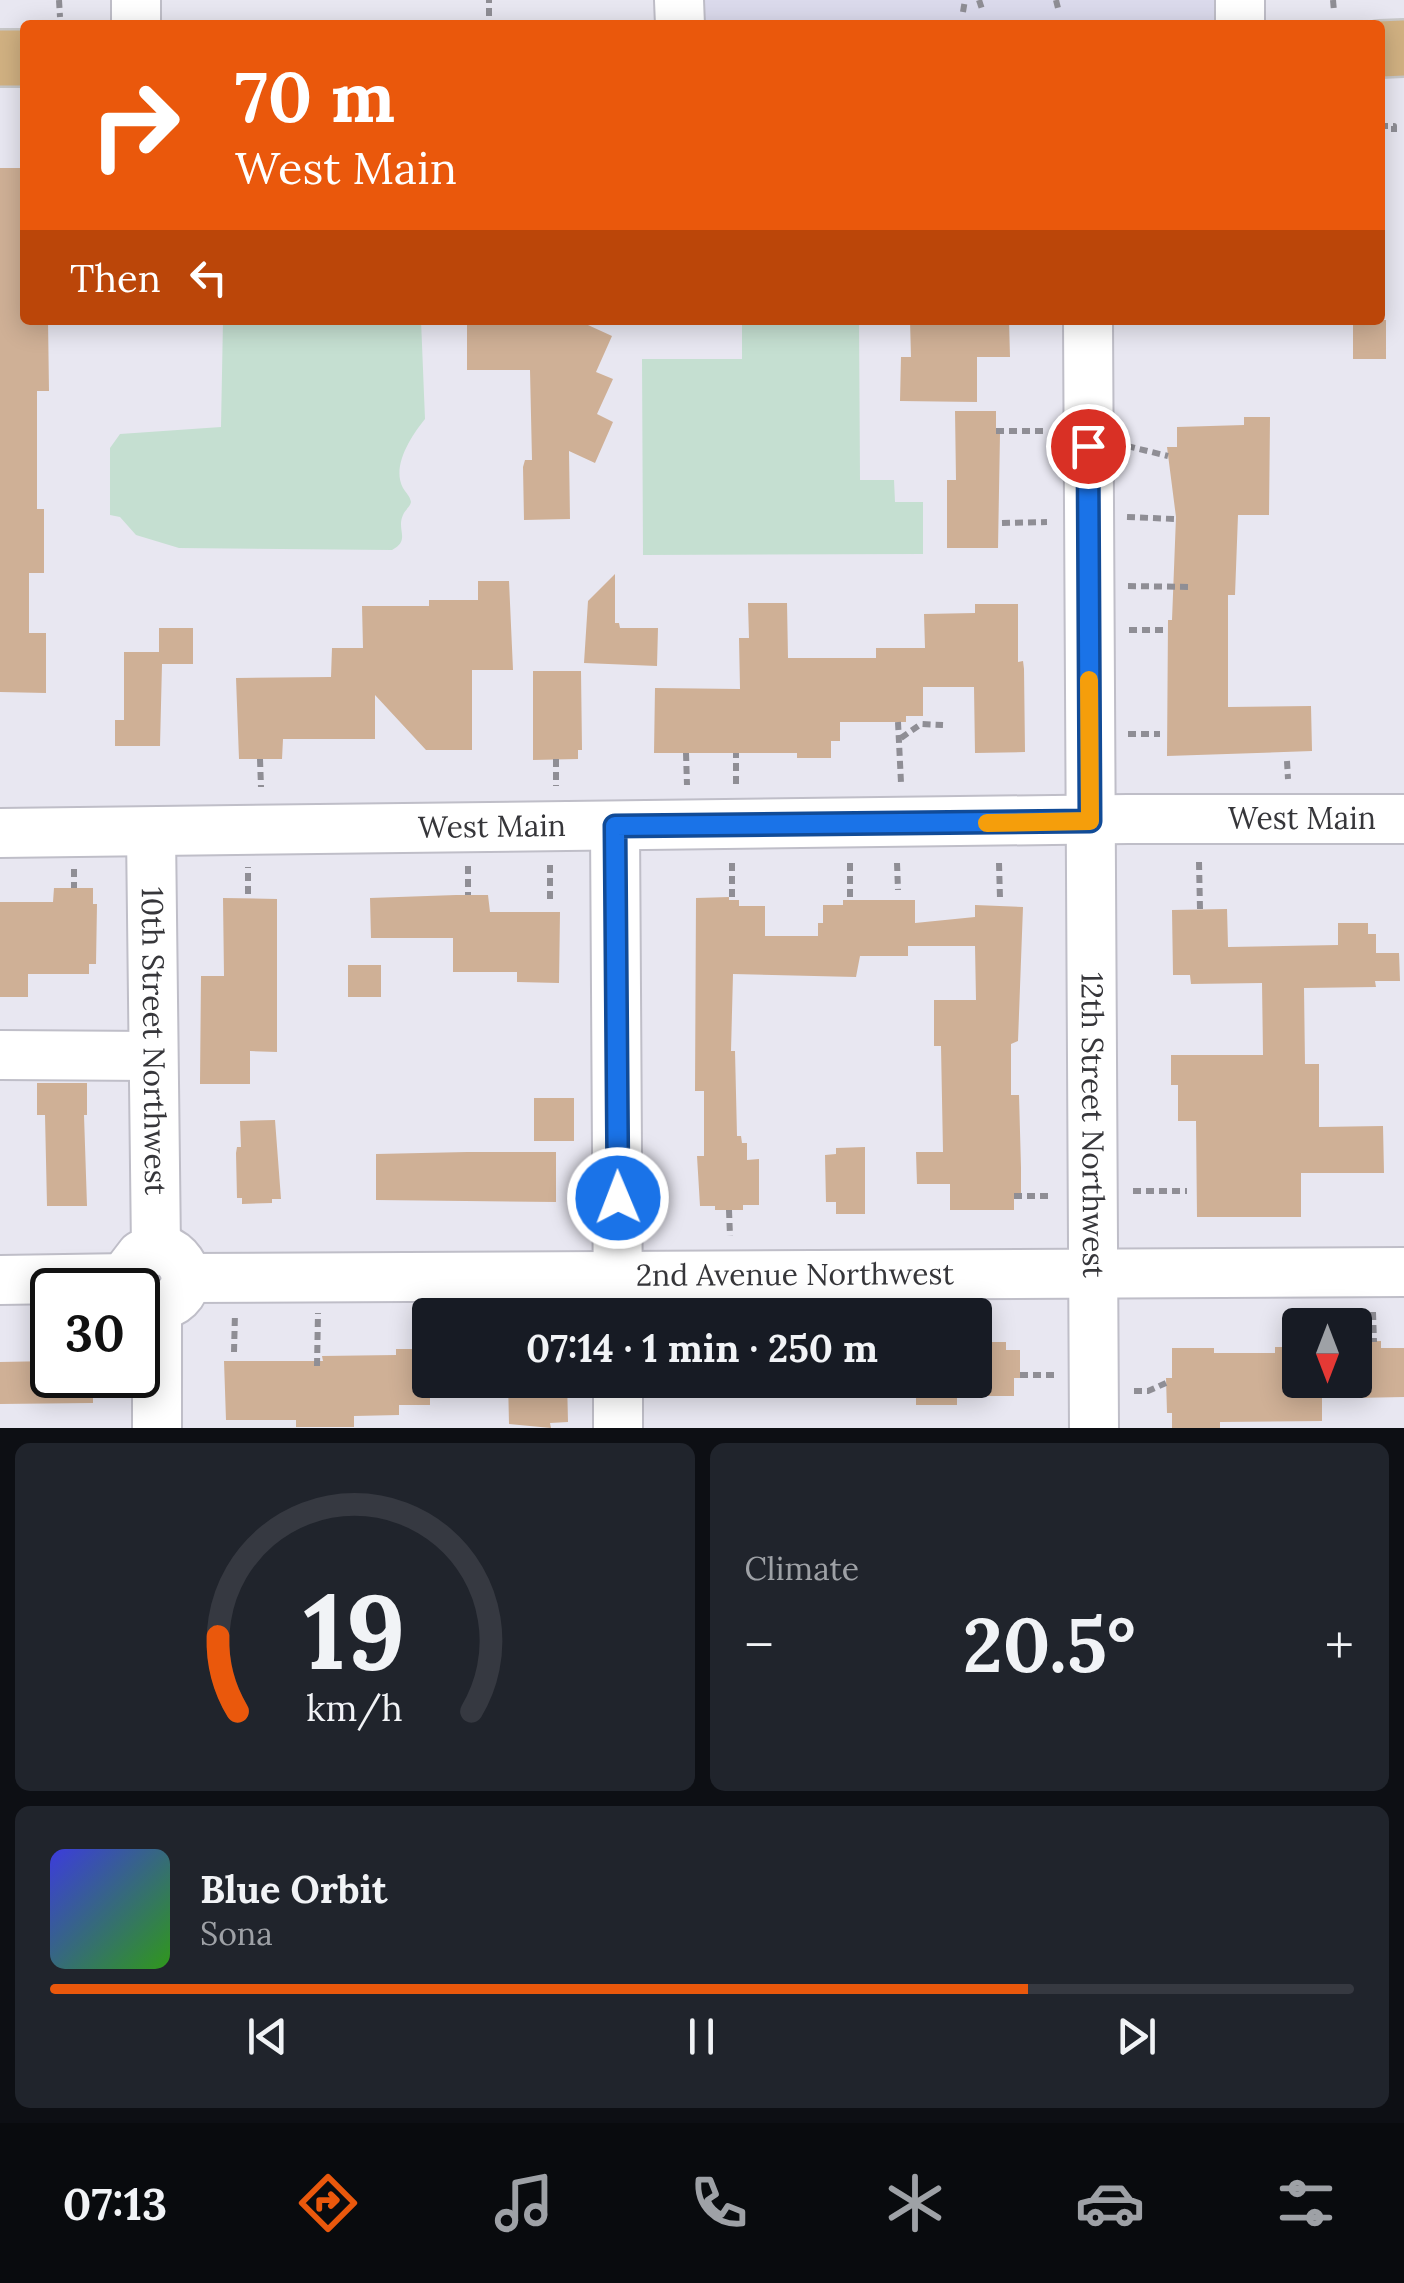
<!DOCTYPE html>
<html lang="en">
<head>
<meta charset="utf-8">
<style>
	:root { --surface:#171b24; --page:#20242c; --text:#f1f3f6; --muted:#9ea1a6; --line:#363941; --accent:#ea580c }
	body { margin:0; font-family:Lora,serif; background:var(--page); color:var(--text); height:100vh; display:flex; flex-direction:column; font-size:38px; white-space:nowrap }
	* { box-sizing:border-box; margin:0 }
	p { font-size:32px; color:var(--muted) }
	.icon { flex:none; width:55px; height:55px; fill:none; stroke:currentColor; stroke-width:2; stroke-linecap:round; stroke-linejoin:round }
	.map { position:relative; height:1428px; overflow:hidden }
	.side { display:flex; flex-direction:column; gap:15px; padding:15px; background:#0d0f14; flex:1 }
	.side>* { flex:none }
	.top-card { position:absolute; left:20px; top:20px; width:1365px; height:305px; border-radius:10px; box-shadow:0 5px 25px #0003; background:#ea580c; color:#fff; overflow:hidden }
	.needle { width:65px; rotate:180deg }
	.fabs { position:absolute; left:1282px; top:1308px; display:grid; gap:20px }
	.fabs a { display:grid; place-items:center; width:90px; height:90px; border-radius:10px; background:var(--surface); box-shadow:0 5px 25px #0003; font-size:50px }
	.speed { position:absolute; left:30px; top:1268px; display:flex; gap:20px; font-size:50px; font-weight:700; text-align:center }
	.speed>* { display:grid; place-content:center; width:130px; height:130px; border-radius:50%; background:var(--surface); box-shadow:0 5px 25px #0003; line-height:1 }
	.speed .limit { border:5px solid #111; border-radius:15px; background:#fff; color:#111 }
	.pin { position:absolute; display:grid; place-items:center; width:85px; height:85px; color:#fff; margin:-42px; border:5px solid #fff; border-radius:50%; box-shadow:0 2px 10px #0007 }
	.me { position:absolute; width:110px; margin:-55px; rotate:359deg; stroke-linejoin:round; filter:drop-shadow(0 0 8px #0008) }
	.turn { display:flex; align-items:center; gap:35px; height:210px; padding:0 50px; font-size:45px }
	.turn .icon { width:130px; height:130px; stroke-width:2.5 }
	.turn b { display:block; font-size:70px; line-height:85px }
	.then { display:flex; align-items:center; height:95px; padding:0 50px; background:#0003; gap:20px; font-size:38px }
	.big { font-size:75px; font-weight:700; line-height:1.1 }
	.side .tile { flex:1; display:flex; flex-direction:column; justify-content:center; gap:15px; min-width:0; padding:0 35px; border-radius:15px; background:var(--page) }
	.side .dial { align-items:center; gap:0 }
	.dial svg { height:260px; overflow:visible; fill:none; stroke:var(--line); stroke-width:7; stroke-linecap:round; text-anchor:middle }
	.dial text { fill:var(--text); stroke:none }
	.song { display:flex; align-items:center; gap:30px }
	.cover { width:120px; height:120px; border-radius:15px; background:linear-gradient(135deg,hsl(240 70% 55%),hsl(110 70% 35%)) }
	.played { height:10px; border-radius:5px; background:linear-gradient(90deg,var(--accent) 75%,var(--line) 75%) }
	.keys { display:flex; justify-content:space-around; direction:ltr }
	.heat { display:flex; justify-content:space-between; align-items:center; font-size:55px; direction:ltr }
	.side .tiles { flex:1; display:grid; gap:15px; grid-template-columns:1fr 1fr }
	.tile:last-child { grid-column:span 2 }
	.trip { position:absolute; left:412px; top:1298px; width:580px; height:100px; border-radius:10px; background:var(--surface); box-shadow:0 5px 25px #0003; font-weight:700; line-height:100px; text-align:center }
	.tab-bar { display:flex; height:160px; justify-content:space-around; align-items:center; background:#090b0e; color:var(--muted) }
	.tab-bar .icon { width:70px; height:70px }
	.tab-bar .active { color:var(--accent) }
	.tab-bar b { font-size:45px; color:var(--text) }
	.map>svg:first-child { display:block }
	.built { fill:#dbdaec }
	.green { fill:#c5dfd1 }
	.building { fill:#cfb096 }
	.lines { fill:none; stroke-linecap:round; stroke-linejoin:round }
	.minor-casing { stroke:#bfbec8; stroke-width:52 }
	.major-casing { stroke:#c7c7c8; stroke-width:60 }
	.path { stroke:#8f8e95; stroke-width:6; stroke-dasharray:8 5; stroke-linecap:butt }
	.minor { stroke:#fff; stroke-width:48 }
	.major { stroke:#d1b182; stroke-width:55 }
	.route-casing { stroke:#114b97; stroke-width:25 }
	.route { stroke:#1a73e8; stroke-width:18 }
	.slow { stroke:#f59e0b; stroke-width:18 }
	.labels { text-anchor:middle; stroke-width:10; stroke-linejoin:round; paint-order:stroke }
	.street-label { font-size:30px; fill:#36363a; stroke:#fff }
</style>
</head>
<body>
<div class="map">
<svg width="1404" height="1428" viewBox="0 0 1404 1428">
	<rect width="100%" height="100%" fill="#e8e7f1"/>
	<polygon class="built" points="679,0 1240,0 1240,25 680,25"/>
	<g class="green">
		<path d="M223,320H421L425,419C412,435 391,466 403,488C406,493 410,496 411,502C410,507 405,510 403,515C396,530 411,540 392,550L179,548L136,535L120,517L110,515V448L120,434L221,427Z"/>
		<polygon points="742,320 859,320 860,480 894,480 895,502 923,502 923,554 643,555 642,359 742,359"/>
	</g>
	<g class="building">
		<polygon points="0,168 25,168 25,320 48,320 49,391 37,391 37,509 44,509 44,573 29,573 29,633 46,633 46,693 0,692"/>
		<polygon points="467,320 577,320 612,336 596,372 613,379 597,414 613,422 595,463 569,451 570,519 524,520 523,467 525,460 532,460 530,370 467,370"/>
		<polygon points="910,320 1009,320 1010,357 977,357 977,402 900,401 901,357 911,357"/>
		<rect x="1353" y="320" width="33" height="39"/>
		<polygon points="955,411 996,411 996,434 1000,434 998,548 947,548 947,480 956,480"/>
		<polygon points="1244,417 1270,417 1269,515 1238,515 1235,595 1228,595 1228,707 1311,706 1312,751 1167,756 1168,620 1172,620 1176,517 1167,447 1177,447 1177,427 1244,425"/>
		<polygon points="615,574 615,623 619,623 620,628 658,628 657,666 584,663 588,601"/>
		<polygon points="478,581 509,581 513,670 472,670 472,750 426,750 375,695 375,739 283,739 282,759 239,759 236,678 331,677 332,648 363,648 362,606 429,606 429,600 478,600"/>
		<polygon points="748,603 787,603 788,658 876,658 876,648 925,648 924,614 975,613 975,604 1018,604 1018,662 1023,661 1024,669 1025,752 975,753 974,687 923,687 923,716 906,716 906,722 840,722 840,741 831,741 831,758 797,758 797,753 654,753 655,688 740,689 739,638 749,638"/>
		<polygon points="159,628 193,628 193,664 162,664 160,746 115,746 115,720 124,720 124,652 159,652"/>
		<polygon points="533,671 581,671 582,750 578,750 578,759 533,760"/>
		<polygon points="54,888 93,888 93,904 97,904 96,964 89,964 89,974 28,974 28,997 0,997 0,902 53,902"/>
		<polygon points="456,895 488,895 490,912 560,912 559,983 517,982 517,972 453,972 453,938 371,938 370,898"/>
		<polygon points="729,897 729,900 739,900 739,906 765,906 765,936 818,936 818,923 823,923 823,905 843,905 843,900 915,900 915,923 975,917 975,905 1023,907 1018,1041 1011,1044 1011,1095 1019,1095 1021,1168 1021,1195 1014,1195 1014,1210 950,1210 950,1184 917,1184 916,1152 943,1152 941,1046 934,1046 934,1000 976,1000 975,946 908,946 908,956 860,956 856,977 733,974 731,1051 735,1051 737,1136 741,1136 742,1143 747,1143 747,1160 759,1159 759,1205 743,1205 743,1210 715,1210 715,1206 700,1206 697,1156 704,1156 704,1091 695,1091 696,898"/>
		<polygon points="223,898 277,899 277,1052 250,1051 250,1084 200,1084 201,976 224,976"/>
		<polygon points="1227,909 1228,947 1338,945 1338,923 1368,923 1368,934 1376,934 1376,953 1399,953 1400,981 1375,981 1376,987 1304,988 1305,1064 1319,1064 1319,1127 1383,1126 1384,1173 1301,1173 1301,1217 1197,1217 1196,1121 1178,1121 1178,1085 1171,1085 1171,1055 1263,1055 1262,983 1191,984 1190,975 1173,975 1172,910"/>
		<rect x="348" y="965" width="33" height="32"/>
		<polygon points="37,1083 87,1083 87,1115 84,1115 87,1206 47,1206 45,1115 37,1115"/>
		<rect x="534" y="1098" width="40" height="43"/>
		<polygon points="275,1120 281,1199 272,1199 272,1203 242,1204 242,1198 237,1198 236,1153 237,1147 241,1147 240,1121"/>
		<polygon points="865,1147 865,1214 836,1214 836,1202 826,1202 825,1155 836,1154 836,1148"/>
		<polygon points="467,1152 556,1152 556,1202 376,1200 376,1154"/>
		<polygon points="1381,1341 1381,1348 1404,1348 1404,1397 1355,1398 1355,1342"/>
		<polygon points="975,1342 1006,1342 1006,1350 1020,1350 1020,1378 1014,1378 1014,1396 975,1396"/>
		<polygon points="1275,1347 1300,1347 1300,1380 1322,1380 1322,1421 1220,1422 1220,1428 1172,1428 1172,1413 1167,1413 1166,1378 1172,1378 1172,1348 1214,1348 1214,1353 1275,1353"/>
		<polygon points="396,1349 430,1349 430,1405 399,1405 399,1415 354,1416 354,1427 296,1427 296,1420 226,1420 224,1361 323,1361 322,1356 396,1355"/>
		<polygon points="52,1361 52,1375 93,1375 93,1403 0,1404 0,1362"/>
		<polygon points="508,1380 567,1380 568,1422 550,1423 551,1428 509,1424"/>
		<rect x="916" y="1380" width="41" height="25"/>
	</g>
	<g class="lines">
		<defs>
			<g id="minor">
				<polyline points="136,0 136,25"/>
				<polyline points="679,0 680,25"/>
				<polyline points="1240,0 1240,25"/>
				<path id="s1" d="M1088,320L1094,1428"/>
				<polyline points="615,827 618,1315"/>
				<path id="s2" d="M0,833L1128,819H1404"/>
				<path id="s3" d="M151,833L156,1249"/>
				<polyline points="0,1055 153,1056"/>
				<path id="s4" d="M187,1278L1404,1272"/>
				<polyline points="0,1280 129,1278"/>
				<path d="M132,1290L131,1268L141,1255L162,1249C195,1261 193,1302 157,1306L138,1298"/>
				<polyline points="157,1428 157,1306"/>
				<polyline points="618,1428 618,1380"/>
			</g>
			<g id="major">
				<polyline points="1380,49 1404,48"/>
				<polyline points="0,58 25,58"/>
			</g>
		</defs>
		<use href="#minor" class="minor-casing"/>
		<use href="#major" class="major-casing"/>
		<g class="path">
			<polyline points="59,0 60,17"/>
			<polyline points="979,0 983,12"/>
			<polyline points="1056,0 1059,12"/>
			<polyline points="1333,0 1334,11"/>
			<polyline points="963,12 965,0"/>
			<polyline points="489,16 489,0"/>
			<polyline points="1380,126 1394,126 1394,132"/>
			<polyline points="996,431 1047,431"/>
			<polyline points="1127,446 1168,456"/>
			<polyline points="1127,517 1175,519"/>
			<polyline points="1002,523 1047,522"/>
			<polyline points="1128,586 1191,587"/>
			<polyline points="1129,630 1168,630"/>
			<polyline points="898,722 901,783"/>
			<polyline points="1128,734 1160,734"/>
			<polyline points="901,738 921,724 943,725"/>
			<polyline points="686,753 687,785"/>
			<polyline points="260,759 261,787"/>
			<polyline points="556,759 556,786"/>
			<polyline points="1287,761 1288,779"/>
			<polyline points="736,784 736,753"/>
			<polyline points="1199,862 1200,909"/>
			<polyline points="732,863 732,900"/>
			<polyline points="850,863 850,900"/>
			<polyline points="897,863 898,890"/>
			<polyline points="999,863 1000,898"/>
			<polyline points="550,865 550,904"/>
			<polyline points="468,866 468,895"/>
			<polyline points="74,869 74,888"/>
			<polyline points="248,894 248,867"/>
			<polyline points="1133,1191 1187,1191"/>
			<polyline points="1014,1196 1053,1196"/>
			<polyline points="729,1210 730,1236"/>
			<polyline points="1299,1312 1300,1347"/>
			<polyline points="1373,1312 1374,1342"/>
			<polyline points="417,1316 417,1349"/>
			<polyline points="234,1352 235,1313"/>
			<polyline points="317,1366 318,1313"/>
			<polyline points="1020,1375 1055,1375"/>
			<polyline points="1134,1391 1148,1391 1166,1383"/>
		</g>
		<use href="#minor" class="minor"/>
		<use href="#major" class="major"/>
	</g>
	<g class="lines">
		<defs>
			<polyline id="route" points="618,1198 615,826 1090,821 1088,446"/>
		</defs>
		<use href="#route" class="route-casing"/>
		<use href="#route" class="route"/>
		<polyline class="slow" points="987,823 1090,821 1089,680"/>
	</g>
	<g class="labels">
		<g class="street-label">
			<text dy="10" stroke="none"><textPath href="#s2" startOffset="1302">West Main</textPath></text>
			<text dy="10" stroke="none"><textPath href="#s2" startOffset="492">West Main</textPath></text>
			<text dy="10" stroke="none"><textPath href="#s3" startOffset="208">10th Street Northwest</textPath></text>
			<text dy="10" stroke="none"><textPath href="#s1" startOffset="805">12th Street Northwest</textPath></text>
			<text dy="10" stroke="none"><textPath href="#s4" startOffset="608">2nd Avenue Northwest</textPath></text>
		</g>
	</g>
</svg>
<div class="fabs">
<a><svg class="needle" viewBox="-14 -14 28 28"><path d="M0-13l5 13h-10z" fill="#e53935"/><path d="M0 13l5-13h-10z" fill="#9ea1a6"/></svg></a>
</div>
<div class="speed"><div class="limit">30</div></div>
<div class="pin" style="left:1088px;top:446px;background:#d93025"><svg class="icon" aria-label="arrive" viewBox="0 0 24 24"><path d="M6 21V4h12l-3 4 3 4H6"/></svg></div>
<svg class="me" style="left:618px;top:1198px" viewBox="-20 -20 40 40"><circle r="17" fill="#1a73e8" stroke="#fff" stroke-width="3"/><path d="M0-11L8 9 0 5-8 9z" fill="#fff"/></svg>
<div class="trip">07:14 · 1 min · 250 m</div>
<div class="top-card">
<div class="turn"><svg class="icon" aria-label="right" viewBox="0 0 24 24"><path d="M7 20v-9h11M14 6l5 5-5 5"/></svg><div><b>70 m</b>West Main</div></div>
<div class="then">Then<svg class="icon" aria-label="left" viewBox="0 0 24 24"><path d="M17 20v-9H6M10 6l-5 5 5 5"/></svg></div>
</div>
</div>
<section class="side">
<div class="tiles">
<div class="tile dial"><svg viewBox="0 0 100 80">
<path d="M14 69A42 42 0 1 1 86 69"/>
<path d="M14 69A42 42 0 0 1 8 46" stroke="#ea580c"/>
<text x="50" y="56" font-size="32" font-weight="700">19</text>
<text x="50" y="72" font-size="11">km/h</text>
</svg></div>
<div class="tile"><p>Climate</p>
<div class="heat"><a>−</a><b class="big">20.5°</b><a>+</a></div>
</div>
<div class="tile">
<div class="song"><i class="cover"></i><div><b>Blue Orbit</b><p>Sona</p></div></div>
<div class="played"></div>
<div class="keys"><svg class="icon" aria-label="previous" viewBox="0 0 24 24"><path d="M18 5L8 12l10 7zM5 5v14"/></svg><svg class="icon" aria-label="pause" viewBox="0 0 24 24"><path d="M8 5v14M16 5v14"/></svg><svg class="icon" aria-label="next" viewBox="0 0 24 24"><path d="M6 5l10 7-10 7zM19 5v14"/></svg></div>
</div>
</div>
</section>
<nav class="tab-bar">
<b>07:13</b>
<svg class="icon active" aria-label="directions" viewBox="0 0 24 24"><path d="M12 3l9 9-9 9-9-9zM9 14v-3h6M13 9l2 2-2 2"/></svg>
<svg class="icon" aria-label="music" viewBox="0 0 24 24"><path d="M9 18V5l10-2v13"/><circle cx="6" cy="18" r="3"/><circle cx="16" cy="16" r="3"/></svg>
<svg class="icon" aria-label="phone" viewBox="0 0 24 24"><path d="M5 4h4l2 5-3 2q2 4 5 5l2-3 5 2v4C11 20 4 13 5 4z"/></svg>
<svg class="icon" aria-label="climate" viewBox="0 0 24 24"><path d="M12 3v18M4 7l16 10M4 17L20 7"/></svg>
<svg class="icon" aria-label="car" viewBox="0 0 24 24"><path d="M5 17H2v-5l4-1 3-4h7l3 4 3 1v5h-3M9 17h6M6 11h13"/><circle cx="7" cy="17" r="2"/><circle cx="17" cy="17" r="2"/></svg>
<svg class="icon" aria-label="filters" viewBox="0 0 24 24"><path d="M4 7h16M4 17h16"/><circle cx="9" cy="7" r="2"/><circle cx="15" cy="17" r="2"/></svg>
</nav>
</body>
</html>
